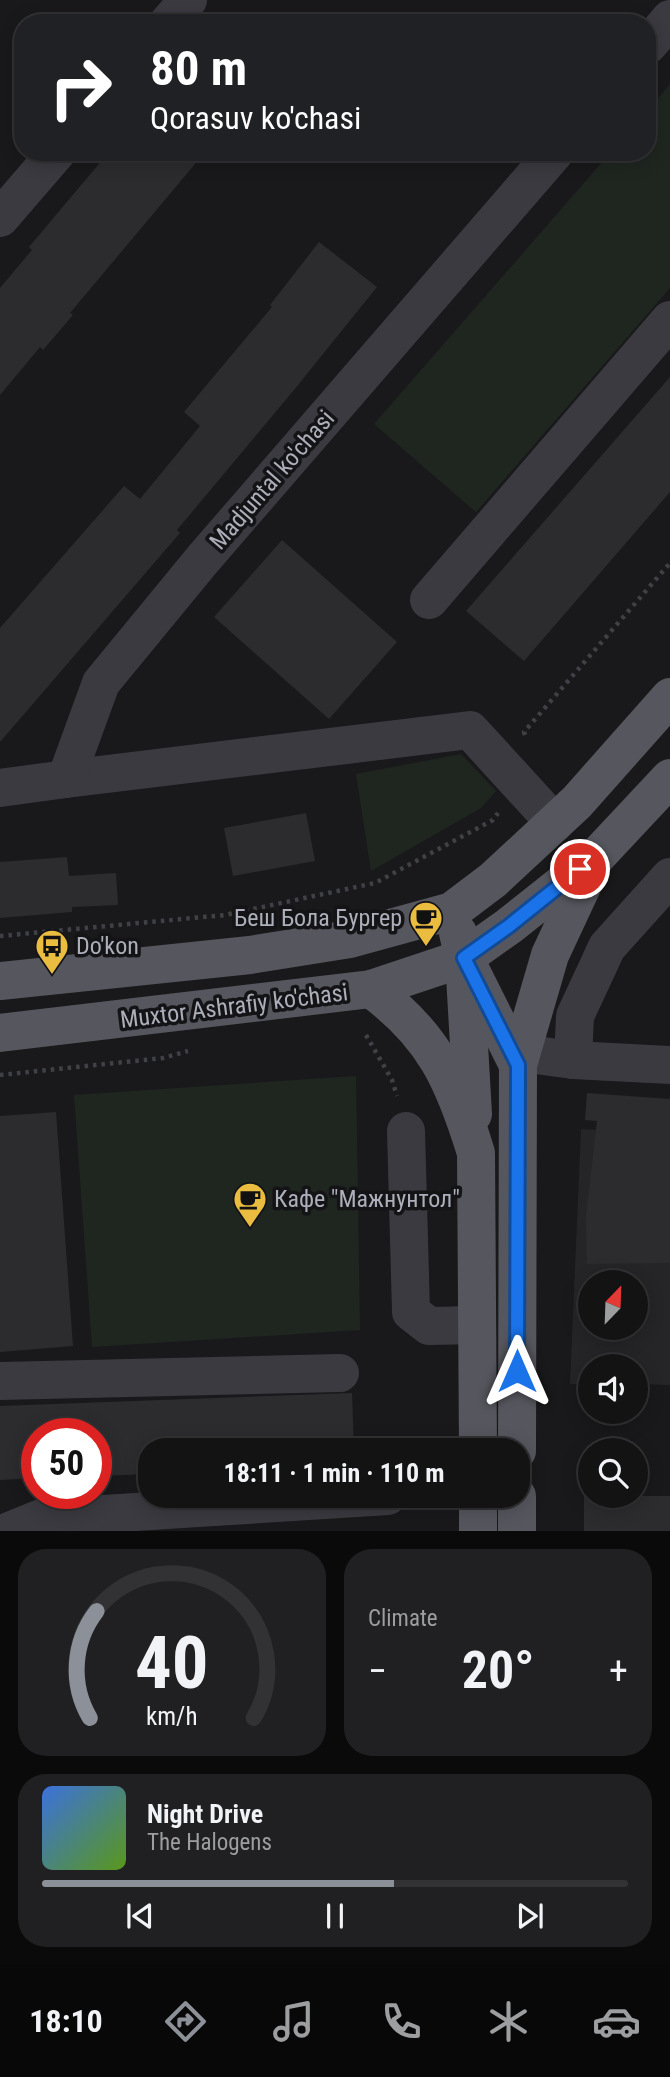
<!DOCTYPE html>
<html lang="en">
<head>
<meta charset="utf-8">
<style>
	:root { --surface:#131314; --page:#202022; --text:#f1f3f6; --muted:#9d9ea0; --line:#323234; --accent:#8c9099 }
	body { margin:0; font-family:"Roboto Condensed",sans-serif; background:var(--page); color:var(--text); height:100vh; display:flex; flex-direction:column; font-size:26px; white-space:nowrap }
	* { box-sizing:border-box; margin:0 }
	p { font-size:23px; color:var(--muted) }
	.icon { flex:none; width:38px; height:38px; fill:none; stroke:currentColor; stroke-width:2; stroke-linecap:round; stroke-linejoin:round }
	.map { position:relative; height:1531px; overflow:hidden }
	.details { display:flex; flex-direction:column; gap:18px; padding:18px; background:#0a0a0b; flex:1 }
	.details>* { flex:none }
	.banner { position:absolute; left:14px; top:14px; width:642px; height:147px; border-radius:28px; box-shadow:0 4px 18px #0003,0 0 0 2px var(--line); background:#202124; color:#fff; overflow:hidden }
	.needle { width:46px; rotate:23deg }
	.buttons { position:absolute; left:578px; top:1270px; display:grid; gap:14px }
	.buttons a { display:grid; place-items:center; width:70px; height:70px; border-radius:50%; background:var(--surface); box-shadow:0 4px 18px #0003,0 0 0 2px var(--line); font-size:35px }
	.speed { position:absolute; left:21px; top:1418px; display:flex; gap:14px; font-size:35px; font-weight:700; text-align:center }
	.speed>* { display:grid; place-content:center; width:91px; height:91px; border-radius:50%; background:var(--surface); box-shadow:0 4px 18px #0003,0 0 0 2px var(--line); line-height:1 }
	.speed .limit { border:10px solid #d22; background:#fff; color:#111 }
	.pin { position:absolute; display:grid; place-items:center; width:60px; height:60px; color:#fff; margin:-30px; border:4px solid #fff; border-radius:50%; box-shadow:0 2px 7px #0007 }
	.me { position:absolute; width:77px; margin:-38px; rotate:0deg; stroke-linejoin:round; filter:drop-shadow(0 0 5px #0008) }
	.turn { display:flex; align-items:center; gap:24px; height:147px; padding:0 21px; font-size:32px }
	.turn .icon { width:91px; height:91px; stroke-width:2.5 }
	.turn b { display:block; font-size:49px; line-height:60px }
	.big { font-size:52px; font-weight:700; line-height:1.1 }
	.details .widget { flex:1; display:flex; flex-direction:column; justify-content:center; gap:10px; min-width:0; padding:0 24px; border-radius:28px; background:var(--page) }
	.details .dial { align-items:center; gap:0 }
	.dial svg { height:182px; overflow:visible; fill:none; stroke:var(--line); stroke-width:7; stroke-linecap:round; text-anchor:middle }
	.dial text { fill:var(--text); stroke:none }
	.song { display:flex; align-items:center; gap:21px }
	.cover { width:84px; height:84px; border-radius:10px; background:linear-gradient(135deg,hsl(220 70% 55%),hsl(90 70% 35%)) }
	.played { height:7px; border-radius:4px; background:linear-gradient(90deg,var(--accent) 60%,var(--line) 60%) }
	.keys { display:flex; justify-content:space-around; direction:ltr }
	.heat { display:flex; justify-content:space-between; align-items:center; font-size:38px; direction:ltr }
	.details .tiles { flex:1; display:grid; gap:18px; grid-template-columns:1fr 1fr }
	.widget:last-child { grid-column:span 2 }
	.trip { position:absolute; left:138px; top:1438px; width:392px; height:70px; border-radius:28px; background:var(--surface); box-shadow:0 4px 18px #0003,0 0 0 2px var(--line); font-weight:700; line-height:70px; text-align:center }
	.dock { display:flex; height:112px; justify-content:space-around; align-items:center; background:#080808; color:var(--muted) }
	.dock .icon { width:49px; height:49px }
	.dock .selected { color:var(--accent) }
	.dock b { font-size:32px; color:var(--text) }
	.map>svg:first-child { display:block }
	.built { fill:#252528; fill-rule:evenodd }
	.green { fill:#1f2620 }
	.building { fill:#2c2c2f }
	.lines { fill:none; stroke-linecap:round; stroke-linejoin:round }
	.path { stroke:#404147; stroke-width:4.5; stroke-dasharray:3.5 5; stroke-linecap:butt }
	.minor { stroke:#3a3a40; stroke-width:38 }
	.major { stroke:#56575e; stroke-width:38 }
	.route-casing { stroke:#114b97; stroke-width:18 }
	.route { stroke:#1a73e8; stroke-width:12 }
	.labels { text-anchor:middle; stroke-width:7; stroke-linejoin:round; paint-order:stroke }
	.street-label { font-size:24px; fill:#acafba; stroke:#141416 }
	.poi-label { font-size:24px; fill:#acafba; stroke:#141416; text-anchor:start }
</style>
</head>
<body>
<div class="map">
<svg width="670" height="1531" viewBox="0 0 670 1531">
	<rect width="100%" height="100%" fill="#19191b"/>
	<path class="built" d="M581,1129L670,1134V1385L635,1384V1367H590V1384H570ZM590,1283H635V1328H590Z"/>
	<g class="green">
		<polygon points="670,84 670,288 476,512 374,424 611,152 648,152 648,110"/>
		<polygon points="461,754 496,791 481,808 371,871 356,774"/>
		<polygon points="356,1076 360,1330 92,1347 74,1095"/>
	</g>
	<g class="building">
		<polygon points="109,152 205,152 70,313 73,315 43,350 40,347 0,395 0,288 32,250 29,247"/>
		<polygon points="319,242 377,287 294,390 177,530 180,533 0,742 0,628 124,486 140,499 200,426 184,412 272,307 270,305"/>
		<polygon points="670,377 670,492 524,661 466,611"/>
		<polygon points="282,540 397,642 329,719 214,617"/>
		<polygon points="306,813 315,861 233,876 224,828"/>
		<polygon points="67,857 69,876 116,873 118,905 72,907 72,912 0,918 0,862"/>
		<polygon points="587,1093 670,1099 670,1263 587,1264 586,1216 597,1121 585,1120"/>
		<polygon points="56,1112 73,1346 0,1352 0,1116"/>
		<polygon points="352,1393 354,1451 150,1451 150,1474 96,1476 96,1433 37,1433 37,1478 0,1480 0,1406"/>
		<rect x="584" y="1496" width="86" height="35"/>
	</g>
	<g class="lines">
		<g class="path">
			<polyline points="525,735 524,732 670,563"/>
			<polyline points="0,936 225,915 375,883 493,820 498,813"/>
			<polyline points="366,1035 392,1080 397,1096"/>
			<polyline points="0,1075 163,1058 188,1051"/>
		</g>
		<g class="minor">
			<polyline points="168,23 188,0"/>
			<polyline points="648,45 670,19"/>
			<polyline points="0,218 57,152"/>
			<polyline points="429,600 670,320"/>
			<polyline points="66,779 470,730 555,823"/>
			<polyline points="0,788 66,779 101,683 203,559 555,152"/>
			<polyline points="521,1053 573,1060 670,1065"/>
			<polyline points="573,1060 575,1016 607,947 670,877"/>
			<polyline points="406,1131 411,1312 429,1326 477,1325"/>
			<polyline points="0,1381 340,1373"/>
			<polyline points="9,1531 41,1518 388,1496"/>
		</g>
		<g class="major">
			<polyline points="458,933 464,958 473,1114"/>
			<polyline points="472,973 518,1065"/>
			<polyline points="0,981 250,955 350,939 452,911 493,880 577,802 670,697"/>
			<path d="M371,989C434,1035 454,1081 476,1153L478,1451"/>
			<polyline points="0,1033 371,989 464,958 509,926 596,857 670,778"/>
			<polyline points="517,1451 518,1065 550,955 592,865"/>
			<polyline points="478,1496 478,1531"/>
			<polyline points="517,1531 517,1496"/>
		</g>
	</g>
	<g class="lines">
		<defs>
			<polyline id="route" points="517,1371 518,1065 464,958 509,926 580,869"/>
		</defs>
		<use href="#route" class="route-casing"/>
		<use href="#route" class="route"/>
	</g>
	<defs>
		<symbol id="cafe-pin" viewBox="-11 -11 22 30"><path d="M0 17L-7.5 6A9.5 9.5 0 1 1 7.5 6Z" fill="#eabd41" stroke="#141416"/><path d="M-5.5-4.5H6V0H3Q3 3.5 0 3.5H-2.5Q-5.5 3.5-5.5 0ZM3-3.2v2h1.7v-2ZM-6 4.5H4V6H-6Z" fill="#111"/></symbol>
		<symbol id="bus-pin" viewBox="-11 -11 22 30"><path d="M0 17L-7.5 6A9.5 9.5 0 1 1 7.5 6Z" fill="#eabd41" stroke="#141416"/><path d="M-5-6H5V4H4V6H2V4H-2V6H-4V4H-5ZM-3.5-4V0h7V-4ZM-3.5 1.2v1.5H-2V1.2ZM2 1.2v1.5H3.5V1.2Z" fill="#111"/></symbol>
	</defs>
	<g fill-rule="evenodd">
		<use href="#cafe-pin" x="407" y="899" width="38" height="52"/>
		<use href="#bus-pin" x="33" y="927" width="38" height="52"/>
		<use href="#cafe-pin" x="231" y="1180" width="38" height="52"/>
	</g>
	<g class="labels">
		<g class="street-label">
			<text transform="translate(272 480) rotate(-49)" y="8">Madjuntal ko'chasi</text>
			<text transform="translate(234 1006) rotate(-7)" y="8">Muxtor Ashrafiy ko'chasi</text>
		</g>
		<g class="poi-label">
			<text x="402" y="926" text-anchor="end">Беш Бола Бургер</text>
			<text x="76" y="954">Do'kon</text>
			<text x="274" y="1207">Кафе "Мажнунтол"</text>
		</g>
	</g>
</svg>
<div class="buttons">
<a><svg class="needle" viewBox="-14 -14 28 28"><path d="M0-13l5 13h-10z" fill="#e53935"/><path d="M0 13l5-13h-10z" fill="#9d9ea0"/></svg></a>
<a><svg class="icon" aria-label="sound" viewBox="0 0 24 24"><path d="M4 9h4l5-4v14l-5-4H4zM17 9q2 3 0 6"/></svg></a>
<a><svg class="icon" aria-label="search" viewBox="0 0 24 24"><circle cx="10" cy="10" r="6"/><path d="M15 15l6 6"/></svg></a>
</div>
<div class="speed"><div class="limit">50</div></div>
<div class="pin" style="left:580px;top:869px;background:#d93025"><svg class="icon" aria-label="arrive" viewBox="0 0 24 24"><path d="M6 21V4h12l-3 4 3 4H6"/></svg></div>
<svg class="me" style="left:517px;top:1371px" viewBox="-20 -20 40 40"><path d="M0-17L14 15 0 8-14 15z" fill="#1a73e8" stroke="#fff" stroke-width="4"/></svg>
<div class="trip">18:11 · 1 min · 110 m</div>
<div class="banner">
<div class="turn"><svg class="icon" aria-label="right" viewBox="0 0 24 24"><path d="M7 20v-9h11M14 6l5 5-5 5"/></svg><div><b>80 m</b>Qorasuv ko'chasi</div></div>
</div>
</div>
<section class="details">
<div class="tiles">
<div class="widget dial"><svg viewBox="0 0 100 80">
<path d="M14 69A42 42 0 1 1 86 69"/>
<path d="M14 69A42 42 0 0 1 17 22" stroke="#8c9099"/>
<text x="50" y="56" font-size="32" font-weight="700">40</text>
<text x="50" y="72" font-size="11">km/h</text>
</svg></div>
<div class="widget"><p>Climate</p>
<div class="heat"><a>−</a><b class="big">20°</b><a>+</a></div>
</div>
<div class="widget">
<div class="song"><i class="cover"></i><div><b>Night Drive</b><p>The Halogens</p></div></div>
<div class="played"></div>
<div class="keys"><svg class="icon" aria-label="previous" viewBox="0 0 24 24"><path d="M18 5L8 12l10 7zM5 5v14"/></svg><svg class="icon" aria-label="pause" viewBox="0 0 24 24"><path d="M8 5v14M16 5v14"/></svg><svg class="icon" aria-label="next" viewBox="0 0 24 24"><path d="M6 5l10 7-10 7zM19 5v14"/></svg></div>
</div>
</div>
</section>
<nav class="dock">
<b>18:10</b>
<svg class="icon selected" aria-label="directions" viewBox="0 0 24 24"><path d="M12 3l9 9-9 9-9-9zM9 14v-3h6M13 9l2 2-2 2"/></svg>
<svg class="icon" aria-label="music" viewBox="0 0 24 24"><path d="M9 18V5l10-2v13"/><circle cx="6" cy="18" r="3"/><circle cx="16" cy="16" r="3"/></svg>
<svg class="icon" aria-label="phone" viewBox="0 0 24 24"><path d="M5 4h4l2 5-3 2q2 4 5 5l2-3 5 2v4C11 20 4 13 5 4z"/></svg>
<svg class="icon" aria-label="climate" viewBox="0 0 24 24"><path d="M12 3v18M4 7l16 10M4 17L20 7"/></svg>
<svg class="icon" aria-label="car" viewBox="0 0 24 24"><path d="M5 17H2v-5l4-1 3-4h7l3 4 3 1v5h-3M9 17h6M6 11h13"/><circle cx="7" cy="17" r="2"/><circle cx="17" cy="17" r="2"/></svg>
</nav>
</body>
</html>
